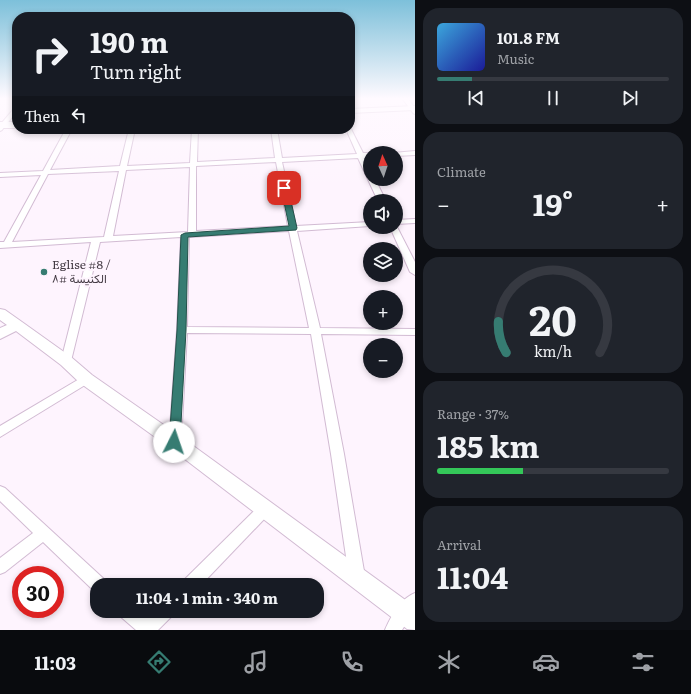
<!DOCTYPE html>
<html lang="en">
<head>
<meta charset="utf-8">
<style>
	:root { --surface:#171b24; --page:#20242c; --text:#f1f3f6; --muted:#9ea1a6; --line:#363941; --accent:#367c72 }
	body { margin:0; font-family:Literata,Vazirmatn,serif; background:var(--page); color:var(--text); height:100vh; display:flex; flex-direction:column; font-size:15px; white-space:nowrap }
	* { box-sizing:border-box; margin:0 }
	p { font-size:13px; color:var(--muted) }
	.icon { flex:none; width:22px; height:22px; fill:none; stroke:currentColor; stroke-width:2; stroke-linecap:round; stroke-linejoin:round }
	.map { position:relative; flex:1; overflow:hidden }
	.sheet { display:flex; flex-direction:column; gap:8px; padding:8px; background:#0d0f14; width:276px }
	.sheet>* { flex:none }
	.guide { position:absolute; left:12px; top:12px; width:343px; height:122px; border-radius:16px; box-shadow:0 2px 6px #0003; background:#171b24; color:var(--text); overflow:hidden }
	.needle { width:26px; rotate:357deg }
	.controls { position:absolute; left:363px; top:146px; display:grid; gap:8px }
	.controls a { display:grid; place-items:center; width:40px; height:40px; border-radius:50%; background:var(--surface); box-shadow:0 2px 6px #0003; font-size:20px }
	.speed { position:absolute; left:12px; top:566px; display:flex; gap:8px; font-size:20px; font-weight:700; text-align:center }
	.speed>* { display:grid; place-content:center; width:52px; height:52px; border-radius:50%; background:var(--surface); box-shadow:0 2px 6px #0003; line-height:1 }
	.speed .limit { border:6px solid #d22; background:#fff; color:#111 }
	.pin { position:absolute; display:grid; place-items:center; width:34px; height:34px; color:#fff; margin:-17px; border-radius:8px; box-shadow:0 2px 6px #0006 }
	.me { position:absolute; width:44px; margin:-22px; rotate:4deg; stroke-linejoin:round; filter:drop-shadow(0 0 3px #0008) }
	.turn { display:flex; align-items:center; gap:14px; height:84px; padding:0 12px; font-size:18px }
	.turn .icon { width:52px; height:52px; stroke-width:2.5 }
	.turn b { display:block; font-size:28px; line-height:34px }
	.then { display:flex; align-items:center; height:38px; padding:0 12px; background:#0003; gap:8px; font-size:15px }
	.big { font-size:30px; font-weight:700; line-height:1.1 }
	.sheet .tile { flex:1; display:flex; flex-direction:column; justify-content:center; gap:6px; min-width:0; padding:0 14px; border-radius:16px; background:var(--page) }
	.sheet .dial { align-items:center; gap:0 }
	.dial svg { height:104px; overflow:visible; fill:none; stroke:var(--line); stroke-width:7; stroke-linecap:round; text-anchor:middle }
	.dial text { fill:var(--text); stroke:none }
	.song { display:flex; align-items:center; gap:12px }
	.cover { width:48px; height:48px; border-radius:6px; background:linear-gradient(135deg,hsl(200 70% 55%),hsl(240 70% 35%)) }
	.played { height:4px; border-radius:2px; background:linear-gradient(90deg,var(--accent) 15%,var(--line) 15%) }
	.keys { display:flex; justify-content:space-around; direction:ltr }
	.heat { display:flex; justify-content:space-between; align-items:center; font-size:22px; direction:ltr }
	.charge { height:6px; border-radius:3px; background:linear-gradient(90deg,#34c759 37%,var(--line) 0) }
	.trip { position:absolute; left:90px; top:578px; width:234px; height:40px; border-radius:16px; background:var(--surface); box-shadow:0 2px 6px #0003; font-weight:700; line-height:40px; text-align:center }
	.tab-bar { display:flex; height:64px; justify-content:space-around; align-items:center; background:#090b0e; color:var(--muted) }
	.tab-bar .icon { width:28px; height:28px }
	.tab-bar .current { color:var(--accent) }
	.tab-bar b { font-size:18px; color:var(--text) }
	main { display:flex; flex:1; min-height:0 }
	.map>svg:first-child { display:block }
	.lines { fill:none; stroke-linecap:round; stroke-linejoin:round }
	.street-casing { stroke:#d2bbd3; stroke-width:2 }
	.secondary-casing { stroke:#d2bbd3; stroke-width:2 }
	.street { fill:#fff; fill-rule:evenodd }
	.secondary { fill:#fff; fill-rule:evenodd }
	.route { fill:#367c72; stroke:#23514a }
	.poi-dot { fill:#367c72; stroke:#fef4fe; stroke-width:1.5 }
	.labels { text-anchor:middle; stroke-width:4; stroke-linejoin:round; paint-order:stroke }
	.poi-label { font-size:12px; fill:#433a43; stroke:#fef4fe; text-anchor:start }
</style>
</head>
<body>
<main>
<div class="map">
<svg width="415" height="630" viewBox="0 0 415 630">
	<rect width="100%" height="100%" fill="#fef4fe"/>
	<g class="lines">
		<defs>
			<g id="street">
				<polygon points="402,98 407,98 415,108 415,114 413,113"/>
				<polygon points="17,105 17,111 2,130 0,131 0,125"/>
				<path d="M350,127L363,153H370V157H365L370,168V179H375L386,201H378L358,158L282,162L296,226L370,222V226L297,231L320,328L415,329V335L321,334L344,454L365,577L363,582L357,584L351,582L349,577L331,454L311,334L187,333L181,442L179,445L175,447L171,445L169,442L177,330L181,237L100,242L71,361L70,364H62L61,361L91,242L0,248V242H4L41,175L0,177V173L43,171L66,129H72L50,170L120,166L129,129H135L127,166L190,163L192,129H198L197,162L275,158L271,129H277L282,158L357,154L346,129H350ZM276,162L288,226L196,231V166ZM190,167L188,232L113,236L126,170ZM119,171L104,237L12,242L48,174ZM289,231L309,328L187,327L189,237Z"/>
				<polygon points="415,151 415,155 396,156 396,153 393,153"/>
				<polygon points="415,219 415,223 396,224 396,220"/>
				<polygon points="396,225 415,262 415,275 410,272 390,227 396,227"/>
				<polygon points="86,375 90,376 92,379 90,382 0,437 0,426"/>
				<polygon points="0,486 5,488 105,580 107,585 97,585 97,592 93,590 43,542 5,572 0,574 0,558 33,533 0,501"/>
				<polygon points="265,503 270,505 272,509 270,513 201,585 182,585 184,580 260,505"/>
				<path d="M415,593V612L409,619L402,630H385C391,616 400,599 415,593Z"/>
				<polygon points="119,611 139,611 147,618 153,611 173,611 171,617 158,630 136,630 121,617"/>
			</g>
			<g id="secondary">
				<polygon points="415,106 415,110 350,113 350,109"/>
				<rect x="0" y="122" width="17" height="6"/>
				<polygon points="0,309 5,310 22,322 71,357 92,375 181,437 415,607 415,630 407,629 169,447 80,383 61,365 16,331 0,339 0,328 7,325 0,320"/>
			</g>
		</defs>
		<use href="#street" class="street-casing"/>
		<use href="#secondary" class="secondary-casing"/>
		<use href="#street" class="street"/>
		<use href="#secondary" class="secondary"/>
	</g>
	<linearGradient id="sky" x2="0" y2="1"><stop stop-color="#7dc0da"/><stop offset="0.53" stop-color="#fffaff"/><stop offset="1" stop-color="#fffaff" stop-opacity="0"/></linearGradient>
	<rect width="415" height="186" fill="url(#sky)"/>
	<polygon class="route" points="282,186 288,188 297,228 296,230 188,237 186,330 180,442 179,445 174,447 170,445 169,442 177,330 181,235 185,233 289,226 281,188"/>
	<circle class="poi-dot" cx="44" cy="272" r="4"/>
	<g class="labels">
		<g class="poi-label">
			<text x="52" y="269">Eglise #8 /<tspan x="52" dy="14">الكنيسة #٨</tspan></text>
		</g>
	</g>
</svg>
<div class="controls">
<a><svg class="needle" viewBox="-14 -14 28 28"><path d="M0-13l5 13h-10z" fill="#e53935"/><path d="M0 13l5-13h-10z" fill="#9ea1a6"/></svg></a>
<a><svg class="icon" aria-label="sound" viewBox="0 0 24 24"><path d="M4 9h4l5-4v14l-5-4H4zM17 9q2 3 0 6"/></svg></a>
<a><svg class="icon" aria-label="layers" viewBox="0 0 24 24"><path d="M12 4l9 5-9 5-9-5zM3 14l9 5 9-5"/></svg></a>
<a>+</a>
<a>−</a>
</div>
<div class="speed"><div class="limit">30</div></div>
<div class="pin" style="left:284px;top:188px;background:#d93025"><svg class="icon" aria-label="arrive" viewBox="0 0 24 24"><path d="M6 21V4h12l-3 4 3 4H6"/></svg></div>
<svg class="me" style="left:174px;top:442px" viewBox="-20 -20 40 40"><circle r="19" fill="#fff"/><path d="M0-13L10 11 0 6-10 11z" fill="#367c72"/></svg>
<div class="trip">11:04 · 1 min · 340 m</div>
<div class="guide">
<div class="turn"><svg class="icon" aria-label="right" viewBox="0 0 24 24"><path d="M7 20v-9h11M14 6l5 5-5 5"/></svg><div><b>190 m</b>Turn right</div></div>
<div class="then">Then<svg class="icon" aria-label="left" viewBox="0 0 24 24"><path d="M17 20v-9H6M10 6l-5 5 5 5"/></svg></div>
</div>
</div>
<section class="sheet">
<div class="tile">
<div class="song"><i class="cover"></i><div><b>101.8 FM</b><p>Music</p></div></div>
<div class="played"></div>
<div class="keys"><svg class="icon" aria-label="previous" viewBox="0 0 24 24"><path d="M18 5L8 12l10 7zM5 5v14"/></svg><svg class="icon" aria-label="pause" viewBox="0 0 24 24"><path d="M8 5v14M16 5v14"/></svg><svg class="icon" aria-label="next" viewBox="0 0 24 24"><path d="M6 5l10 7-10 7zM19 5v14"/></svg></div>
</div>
<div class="tile"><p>Climate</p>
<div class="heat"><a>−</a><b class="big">19°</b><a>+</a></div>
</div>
<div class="tile dial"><svg viewBox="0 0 100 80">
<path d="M14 69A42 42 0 1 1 86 69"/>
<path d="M14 69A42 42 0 0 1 8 45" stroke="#367c72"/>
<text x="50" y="56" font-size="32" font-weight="700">20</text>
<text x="50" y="72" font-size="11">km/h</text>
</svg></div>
<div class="tile"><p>Range · 37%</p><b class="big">185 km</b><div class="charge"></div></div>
<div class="tile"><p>Arrival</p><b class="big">11:04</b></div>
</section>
</main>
<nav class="tab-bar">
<b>11:03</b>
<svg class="icon current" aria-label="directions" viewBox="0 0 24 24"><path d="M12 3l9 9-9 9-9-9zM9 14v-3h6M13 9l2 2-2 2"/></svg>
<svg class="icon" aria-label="music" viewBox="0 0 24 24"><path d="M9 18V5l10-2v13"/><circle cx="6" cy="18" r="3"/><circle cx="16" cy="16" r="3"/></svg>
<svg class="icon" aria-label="phone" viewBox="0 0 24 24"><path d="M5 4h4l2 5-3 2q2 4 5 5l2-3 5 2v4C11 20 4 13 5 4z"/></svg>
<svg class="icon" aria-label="climate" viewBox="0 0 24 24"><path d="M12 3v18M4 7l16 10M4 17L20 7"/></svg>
<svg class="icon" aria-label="car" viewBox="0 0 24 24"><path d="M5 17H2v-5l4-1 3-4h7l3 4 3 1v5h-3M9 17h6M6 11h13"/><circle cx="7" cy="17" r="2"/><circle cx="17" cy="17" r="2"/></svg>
<svg class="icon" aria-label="filters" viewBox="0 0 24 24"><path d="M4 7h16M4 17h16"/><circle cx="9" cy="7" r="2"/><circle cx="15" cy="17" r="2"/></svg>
</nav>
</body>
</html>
